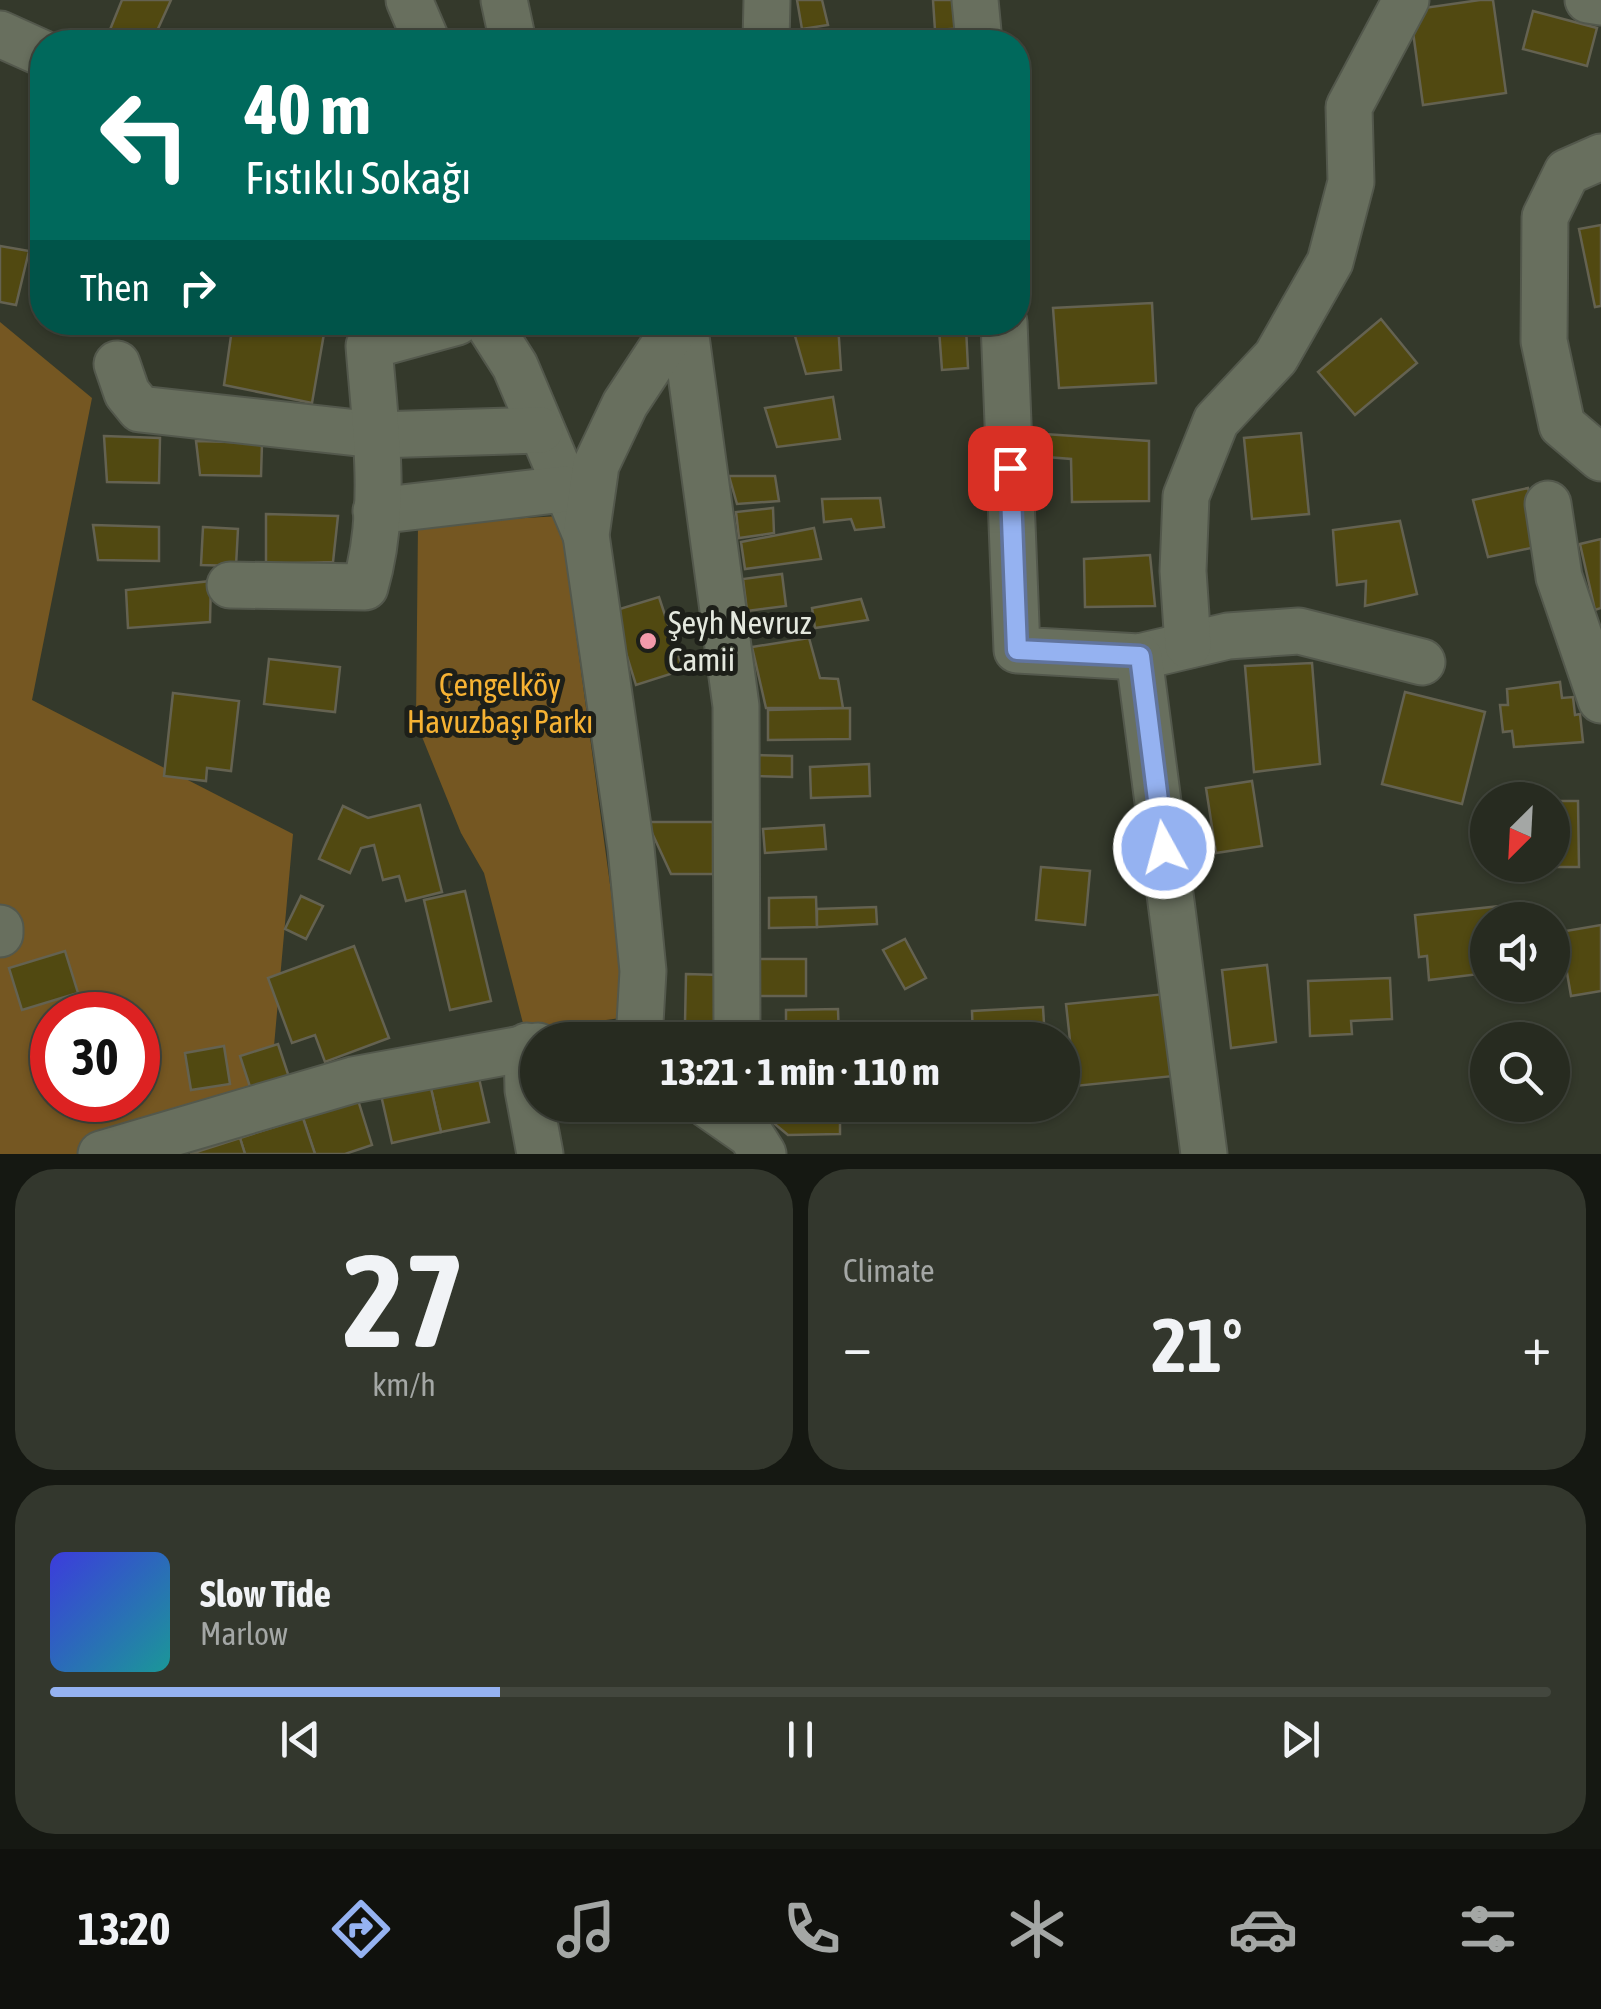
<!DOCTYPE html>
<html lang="en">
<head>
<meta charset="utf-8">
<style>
	:root { --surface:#272b20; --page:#33372d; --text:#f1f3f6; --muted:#a4a7a5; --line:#43473e; --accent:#95b2f1 }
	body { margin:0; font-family:"Asap Condensed",sans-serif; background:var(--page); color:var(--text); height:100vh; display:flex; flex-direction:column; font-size:38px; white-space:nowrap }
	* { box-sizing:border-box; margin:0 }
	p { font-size:32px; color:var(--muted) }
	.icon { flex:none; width:55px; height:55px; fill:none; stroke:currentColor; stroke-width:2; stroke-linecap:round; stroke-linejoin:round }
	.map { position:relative; height:1154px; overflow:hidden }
	.drawer { display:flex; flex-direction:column; gap:15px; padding:15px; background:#151812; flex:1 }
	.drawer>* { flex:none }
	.banner { position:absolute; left:30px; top:30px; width:1000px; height:305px; border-radius:40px; box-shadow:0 2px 8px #0004,0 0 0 2px var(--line); background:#00695c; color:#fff; overflow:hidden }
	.needle { width:65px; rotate:204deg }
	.tools { position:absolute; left:1470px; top:782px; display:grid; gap:20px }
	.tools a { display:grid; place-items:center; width:100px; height:100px; border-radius:50%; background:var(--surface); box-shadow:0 2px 8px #0004,0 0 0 2px var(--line); font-size:50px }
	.speed { position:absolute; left:30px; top:992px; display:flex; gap:20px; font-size:50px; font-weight:700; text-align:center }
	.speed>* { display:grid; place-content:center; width:130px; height:130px; border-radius:50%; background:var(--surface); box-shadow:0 2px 8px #0004,0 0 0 2px var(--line); line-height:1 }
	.speed .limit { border:15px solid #d22; background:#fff; color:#111 }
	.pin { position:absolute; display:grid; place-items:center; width:85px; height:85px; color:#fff; margin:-42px; border-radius:20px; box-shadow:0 5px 15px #0006 }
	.me { position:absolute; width:110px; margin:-55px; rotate:353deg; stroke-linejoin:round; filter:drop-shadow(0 0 8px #0008) }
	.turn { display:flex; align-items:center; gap:35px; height:210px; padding:0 50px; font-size:45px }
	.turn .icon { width:130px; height:130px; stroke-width:2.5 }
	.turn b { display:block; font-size:70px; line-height:85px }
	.then { display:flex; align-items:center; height:95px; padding:0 50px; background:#0003; gap:20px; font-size:38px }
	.big { font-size:75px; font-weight:700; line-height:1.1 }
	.drawer .tile { flex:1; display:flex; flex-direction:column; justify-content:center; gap:15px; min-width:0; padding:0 35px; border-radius:40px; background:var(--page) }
	.drawer .dial { align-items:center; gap:0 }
	.dial b { font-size:130px; line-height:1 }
	.song { display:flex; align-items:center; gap:30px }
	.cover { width:120px; height:120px; border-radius:15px; background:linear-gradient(135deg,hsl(240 70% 55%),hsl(180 70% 35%)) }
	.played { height:10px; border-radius:5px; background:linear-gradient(90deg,var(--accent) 30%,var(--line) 30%) }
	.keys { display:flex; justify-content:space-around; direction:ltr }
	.heat { display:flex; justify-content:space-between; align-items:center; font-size:55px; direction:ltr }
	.drawer .tiles { flex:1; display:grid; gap:15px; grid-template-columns:1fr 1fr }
	.tile:last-child { grid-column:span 2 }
	.trip { position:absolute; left:520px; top:1022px; width:560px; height:100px; border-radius:50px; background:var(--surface); box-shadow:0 2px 8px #0004,0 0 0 2px var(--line); font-weight:700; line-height:100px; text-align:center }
	.dock { display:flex; height:160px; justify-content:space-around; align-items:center; background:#10110d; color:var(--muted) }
	.dock .icon { width:70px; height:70px }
	.dock .active { color:var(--accent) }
	.dock b { font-size:45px; color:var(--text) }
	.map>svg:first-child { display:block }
	.green { fill:#755722; fill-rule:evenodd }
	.building { fill:#514911; stroke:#646251; stroke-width:2.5 }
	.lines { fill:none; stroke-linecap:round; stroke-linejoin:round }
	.minor-casing { stroke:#53584c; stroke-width:49 }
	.minor { stroke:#686f5e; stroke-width:45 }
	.route-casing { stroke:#61749d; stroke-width:25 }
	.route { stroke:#95b2f1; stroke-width:18 }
	.poi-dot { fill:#f39aab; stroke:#1d1f19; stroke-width:4 }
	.labels { text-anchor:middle; stroke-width:10; stroke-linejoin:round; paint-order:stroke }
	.poi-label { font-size:32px; fill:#e4e8de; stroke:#1d1f19; text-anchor:start }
	.park-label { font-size:32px; fill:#f6b233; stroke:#1d1f19 }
</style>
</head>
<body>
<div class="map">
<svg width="1601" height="1154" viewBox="0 0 1601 1154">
	<rect width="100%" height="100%" fill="#34392b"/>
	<g class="green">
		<path d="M0,322L92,398L32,700L293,834L268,1113L132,1154H0ZM52,1015H138V1100H52Z"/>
		<polygon points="560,516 628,1017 525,1031 484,873 461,833 416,722 418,524"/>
	</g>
	<g class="building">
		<polygon points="122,0 171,0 152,42 105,42"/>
		<polygon points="797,0 822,0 828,25 802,29"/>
		<polygon points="933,0 966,0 967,28 935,30"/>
		<polygon points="1480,0 1493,0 1506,93 1423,105 1410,10"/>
		<polygon points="1533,11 1597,28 1587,66 1523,49"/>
		<polygon points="1601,225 1601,306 1595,307 1579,229"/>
		<polygon points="0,246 29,251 16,305 0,302"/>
		<polygon points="1152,303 1156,383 1059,388 1053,308"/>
		<polygon points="1381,319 1417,363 1355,415 1318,372"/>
		<polygon points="233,322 326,322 312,403 224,385"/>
		<polygon points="838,324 841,370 806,374 793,329"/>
		<polygon points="966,327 968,368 942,370 939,329"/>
		<polygon points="833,397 840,439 777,447 765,408"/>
		<polygon points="1301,433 1309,514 1252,519 1244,438"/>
		<polygon points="1044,434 1149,441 1149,501 1072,502 1071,459 1047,457"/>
		<polygon points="104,436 160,438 159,483 107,482"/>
		<polygon points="196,441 262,443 261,476 200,475"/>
		<polygon points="729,476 775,476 779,501 737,504"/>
		<polygon points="1528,488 1545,545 1488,557 1473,500"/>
		<polygon points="880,498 884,527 855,530 851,519 824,522 822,499"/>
		<polygon points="773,508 774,533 739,538 736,512"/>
		<polygon points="266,514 338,516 333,562 266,564"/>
		<polygon points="1400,521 1417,594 1365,606 1366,581 1337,585 1333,530"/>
		<polygon points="93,525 159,527 159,561 98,560"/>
		<polygon points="203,527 238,529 236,566 201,565"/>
		<polygon points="814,528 821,559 745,569 741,542"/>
		<polygon points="1601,539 1601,608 1595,610 1580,544"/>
		<polygon points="1150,555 1155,606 1085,607 1084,559"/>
		<polygon points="782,574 786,606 747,611 743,579"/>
		<polygon points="211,581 210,622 128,628 126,590"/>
		<polygon points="659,597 683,670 636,685 613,611"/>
		<polygon points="861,599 868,620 815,628 812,608"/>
		<polygon points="809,638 820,678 838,679 843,708 766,708 752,647"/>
		<polygon points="269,659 340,667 335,712 264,704"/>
		<polygon points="1312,663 1320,764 1254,772 1245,666"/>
		<polygon points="1560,682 1562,698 1573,697 1575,715 1580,714 1583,742 1514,747 1512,731 1503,732 1500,705 1508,705 1507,689"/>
		<polygon points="1405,692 1485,712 1462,804 1382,784"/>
		<polygon points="173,693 239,701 231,771 207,768 206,781 164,776"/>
		<polygon points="850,708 850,739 768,740 768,710"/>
		<polygon points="757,755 792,756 792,777 757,776"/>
		<polygon points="869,764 870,796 811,798 810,767"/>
		<polygon points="1252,781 1262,846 1216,853 1206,788"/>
		<polygon points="1552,801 1578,801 1579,867 1526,867 1552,865"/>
		<polygon points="420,805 442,892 406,901 399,876 383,880 374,845 361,848 350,873 319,859 343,806 368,818"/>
		<polygon points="647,822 713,822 713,874 671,874"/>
		<polygon points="824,825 826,849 765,853 763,829"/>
		<polygon points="1041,867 1090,871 1085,925 1036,920"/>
		<polygon points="465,891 491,1001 450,1010 424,900"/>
		<polygon points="301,896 323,906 306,939 285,929"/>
		<polygon points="816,897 817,927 769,928 769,898"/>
		<polygon points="1501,906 1502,920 1488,920 1488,973 1429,980 1427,956 1419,957 1415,915"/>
		<polygon points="876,907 877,924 817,927 817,909"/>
		<polygon points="1601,925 1601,991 1571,996 1560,932"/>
		<polygon points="905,939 926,978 905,989 883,950"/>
		<polygon points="354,946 389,1038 325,1062 315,1035 292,1043 268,978"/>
		<polygon points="65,951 78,993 22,1010 9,968"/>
		<polygon points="752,959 806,959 806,996 753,996"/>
		<polygon points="1267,965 1276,1042 1231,1048 1222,970"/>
		<polygon points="686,974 721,975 721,1023 685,1023"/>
		<polygon points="1390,978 1392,1019 1351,1021 1352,1034 1310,1036 1308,981"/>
		<polygon points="1165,994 1174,1076 1075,1086 1066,1004"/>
		<polygon points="1043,1007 1045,1040 973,1040 972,1011"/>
		<polygon points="838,1009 839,1040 786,1040 786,1010"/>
		<polygon points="278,1044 290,1080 252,1093 240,1056"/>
		<polygon points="224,1046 230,1084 191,1090 185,1053"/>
		<polygon points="478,1074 489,1122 441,1132 430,1084"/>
		<polygon points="430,1084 441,1132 392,1143 381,1095"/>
		<polygon points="358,1100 372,1145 345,1154 315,1154 303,1118"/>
		<polygon points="752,1105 840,1105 840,1134 788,1135"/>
		<polygon points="303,1118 315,1154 245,1154 240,1138"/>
		<polygon points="240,1138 245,1154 190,1154"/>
	</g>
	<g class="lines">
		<defs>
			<g id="minor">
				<polyline points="409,0 427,42"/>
				<polyline points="504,0 513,42"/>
				<polyline points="975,0 979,42"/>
				<polyline points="1588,0 1601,2"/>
				<polyline points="0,34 42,53"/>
				<polyline points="766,42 767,0"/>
				<polyline points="1601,157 1567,172 1545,217 1544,341 1562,425 1601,458"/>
				<polyline points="487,322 515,366 586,535"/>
				<polyline points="684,322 736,706 737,1040"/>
				<polyline points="1004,322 1017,650 1139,657 1228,636 1299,631 1422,662"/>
				<polyline points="117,364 127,393 140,409 376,435 540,430"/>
				<polyline points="1548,504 1559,577 1601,700"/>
				<polyline points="376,511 564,489"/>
				<path d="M230,585L365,587C388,509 375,425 369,346L457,322"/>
				<polyline points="1188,645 1183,571 1186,496 1216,421 1276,357 1330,262 1351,182 1349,107 1406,0"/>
				<polyline points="1139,657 1204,1154"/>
				<polyline points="0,928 0,934"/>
				<polyline points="639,1040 643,971 631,848 586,535 596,465 625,404 679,322"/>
				<polyline points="527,1046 528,1090 540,1154"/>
				<polyline points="708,1105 751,1135 763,1154"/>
				<polyline points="101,1154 353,1080 538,1046"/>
			</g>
		</defs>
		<use href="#minor" class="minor-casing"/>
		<use href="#minor" class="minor"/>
	</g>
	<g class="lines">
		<defs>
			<polyline id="route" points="1010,468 1017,650 1140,656 1164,848"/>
		</defs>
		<use href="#route" class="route-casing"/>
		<use href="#route" class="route"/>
	</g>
	<circle class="poi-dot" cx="648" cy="641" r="10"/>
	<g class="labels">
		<g class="poi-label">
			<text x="668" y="634">Şeyh Nevruz<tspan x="668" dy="37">Camii</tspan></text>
		</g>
		<g class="park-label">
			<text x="500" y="696">Çengelköy<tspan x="500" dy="37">Havuzbaşı Parkı</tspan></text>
		</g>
	</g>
</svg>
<div class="tools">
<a><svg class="needle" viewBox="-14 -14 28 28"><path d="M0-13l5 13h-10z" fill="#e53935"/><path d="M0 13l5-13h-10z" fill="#a4a7a5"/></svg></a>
<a><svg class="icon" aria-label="sound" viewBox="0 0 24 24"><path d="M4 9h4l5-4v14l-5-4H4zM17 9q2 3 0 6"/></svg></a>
<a><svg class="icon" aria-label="search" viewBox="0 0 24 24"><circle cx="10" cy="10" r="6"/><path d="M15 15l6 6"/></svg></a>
</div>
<div class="speed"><div class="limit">30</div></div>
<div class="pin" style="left:1010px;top:468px;background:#d93025"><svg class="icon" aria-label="arrive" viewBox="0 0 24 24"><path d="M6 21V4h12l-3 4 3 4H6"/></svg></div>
<svg class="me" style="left:1164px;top:848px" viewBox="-20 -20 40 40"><circle r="17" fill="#95b2f1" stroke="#fff" stroke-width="3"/><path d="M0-11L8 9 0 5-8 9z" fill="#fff"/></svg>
<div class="trip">13:21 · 1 min · 110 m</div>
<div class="banner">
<div class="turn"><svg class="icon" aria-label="left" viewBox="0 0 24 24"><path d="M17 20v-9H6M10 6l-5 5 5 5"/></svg><div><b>40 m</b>Fıstıklı Sokağı</div></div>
<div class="then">Then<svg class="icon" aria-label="right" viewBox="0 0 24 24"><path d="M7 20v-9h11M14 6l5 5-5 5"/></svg></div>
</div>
</div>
<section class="drawer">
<div class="tiles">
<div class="tile dial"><b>27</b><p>km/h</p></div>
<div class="tile"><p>Climate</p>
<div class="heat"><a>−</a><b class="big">21°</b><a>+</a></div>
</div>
<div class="tile">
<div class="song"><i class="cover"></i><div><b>Slow Tide</b><p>Marlow</p></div></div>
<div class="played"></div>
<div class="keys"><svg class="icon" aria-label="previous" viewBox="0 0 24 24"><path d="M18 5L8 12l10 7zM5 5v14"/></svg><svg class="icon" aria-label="pause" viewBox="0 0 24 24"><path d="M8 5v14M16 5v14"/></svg><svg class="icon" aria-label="next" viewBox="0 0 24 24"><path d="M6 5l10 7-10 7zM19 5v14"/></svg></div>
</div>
</div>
</section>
<nav class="dock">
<b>13:20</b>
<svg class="icon active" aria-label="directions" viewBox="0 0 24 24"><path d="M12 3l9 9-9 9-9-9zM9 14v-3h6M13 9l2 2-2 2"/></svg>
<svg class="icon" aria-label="music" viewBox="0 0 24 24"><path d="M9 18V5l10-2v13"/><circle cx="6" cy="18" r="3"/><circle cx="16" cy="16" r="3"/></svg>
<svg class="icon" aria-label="phone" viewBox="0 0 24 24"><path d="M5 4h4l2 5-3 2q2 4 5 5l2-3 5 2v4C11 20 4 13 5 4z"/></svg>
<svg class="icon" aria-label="climate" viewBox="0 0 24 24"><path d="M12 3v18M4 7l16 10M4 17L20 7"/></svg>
<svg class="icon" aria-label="car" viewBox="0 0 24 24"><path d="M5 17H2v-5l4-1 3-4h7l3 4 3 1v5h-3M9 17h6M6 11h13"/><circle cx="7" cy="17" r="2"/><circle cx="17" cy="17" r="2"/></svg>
<svg class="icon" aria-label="filters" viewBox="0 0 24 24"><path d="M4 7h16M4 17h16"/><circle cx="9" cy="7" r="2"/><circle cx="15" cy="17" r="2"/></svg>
</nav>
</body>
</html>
